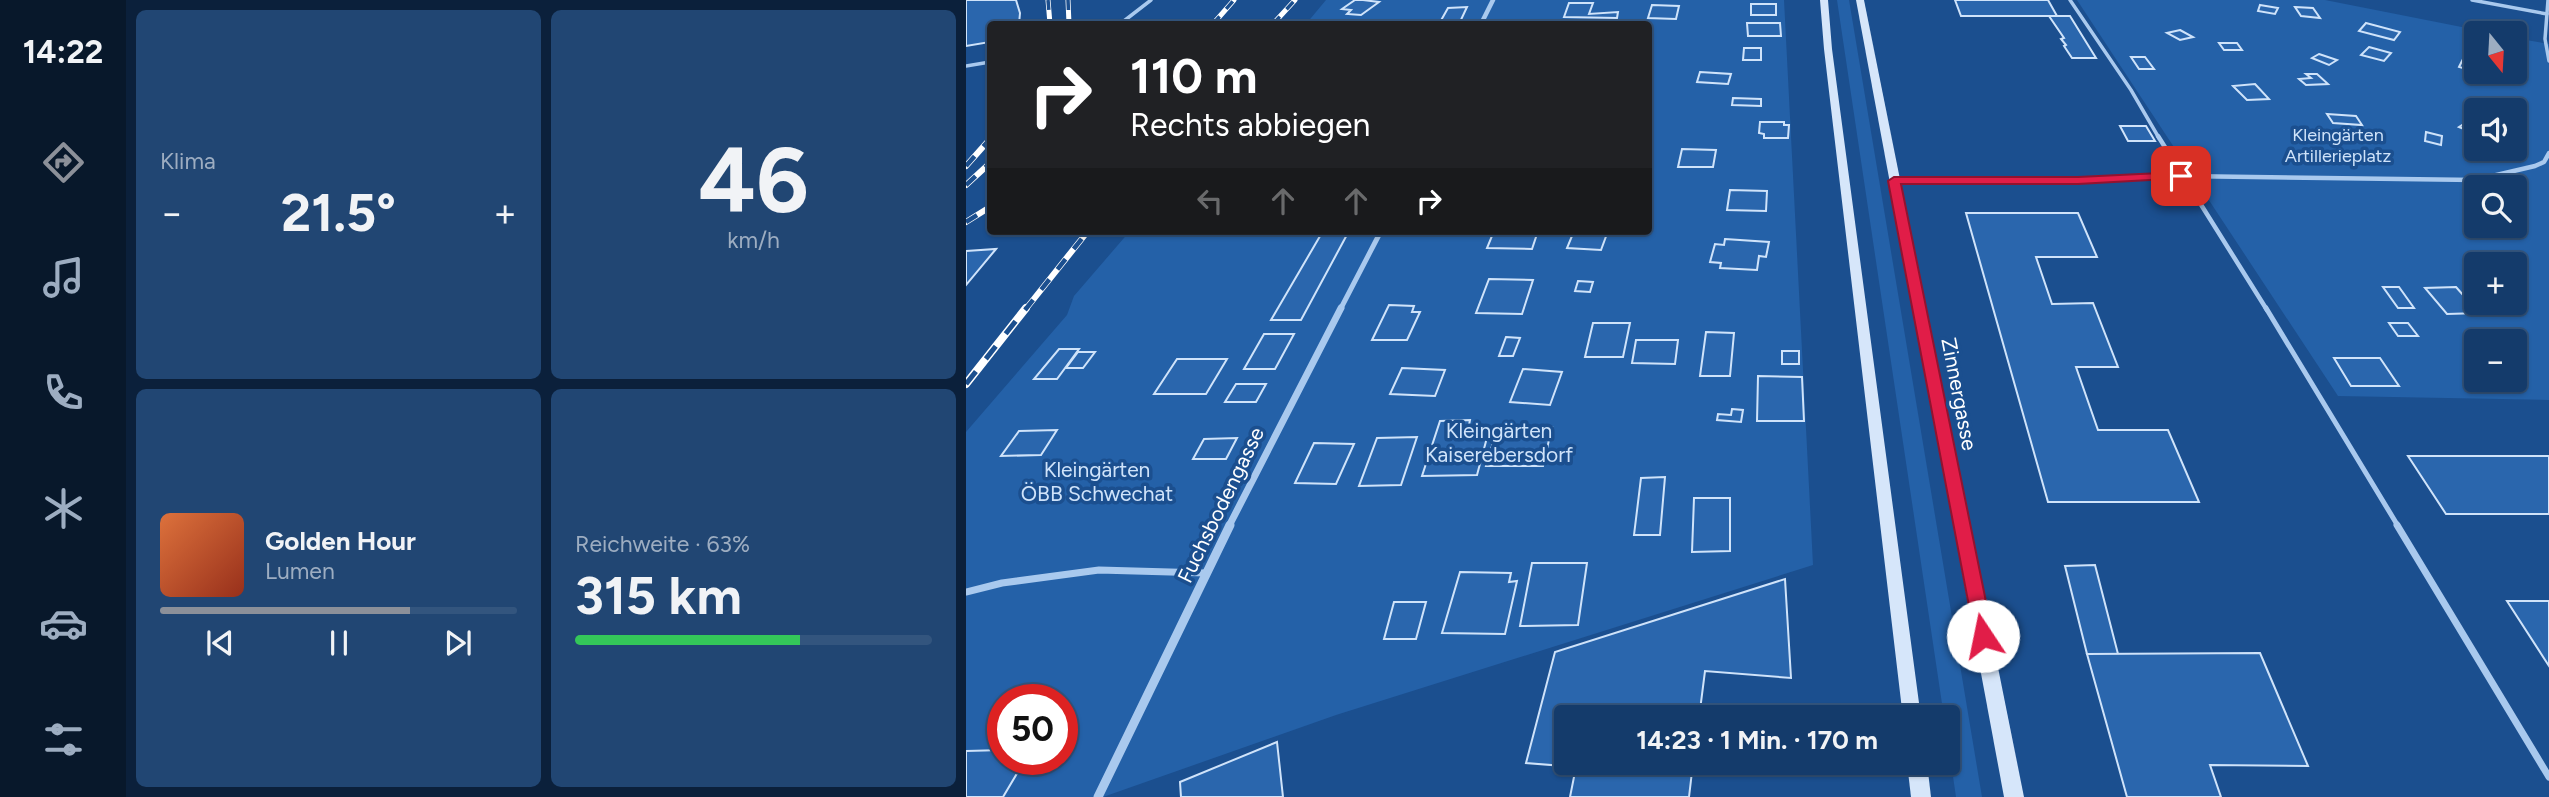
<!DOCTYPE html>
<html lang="de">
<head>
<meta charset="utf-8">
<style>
	:root { --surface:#143b6b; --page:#214673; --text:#f1f3f6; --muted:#9dadc1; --line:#33557e; --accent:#8c9099 }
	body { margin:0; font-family:Figtree,sans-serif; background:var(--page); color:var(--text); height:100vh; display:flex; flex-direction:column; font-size:26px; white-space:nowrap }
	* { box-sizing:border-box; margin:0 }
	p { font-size:23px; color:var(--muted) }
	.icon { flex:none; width:38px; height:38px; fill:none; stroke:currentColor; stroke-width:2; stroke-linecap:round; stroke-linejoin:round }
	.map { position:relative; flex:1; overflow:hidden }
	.drawer { display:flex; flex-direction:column; gap:10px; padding:10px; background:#0b203b; width:840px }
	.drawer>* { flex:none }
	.top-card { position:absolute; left:21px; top:21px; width:665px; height:214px; border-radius:7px; box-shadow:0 2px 5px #0004,0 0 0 2px var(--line); background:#202124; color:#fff; overflow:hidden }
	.needle { width:46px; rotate:162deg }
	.controls { position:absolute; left:1498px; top:21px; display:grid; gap:14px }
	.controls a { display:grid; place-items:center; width:63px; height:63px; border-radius:7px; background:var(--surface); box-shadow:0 2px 5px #0004,0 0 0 2px var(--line); font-size:35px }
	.speed { position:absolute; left:21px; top:684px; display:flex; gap:14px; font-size:35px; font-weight:700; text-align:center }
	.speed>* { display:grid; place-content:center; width:91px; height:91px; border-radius:50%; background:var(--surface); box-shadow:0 2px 5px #0004,0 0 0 2px var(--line); line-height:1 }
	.speed .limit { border:10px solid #d22; background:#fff; color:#111 }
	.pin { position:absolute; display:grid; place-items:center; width:60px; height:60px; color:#fff; margin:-30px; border-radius:14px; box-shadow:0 4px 10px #0006 }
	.me { position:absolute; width:77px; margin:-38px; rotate:349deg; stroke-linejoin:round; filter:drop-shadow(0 0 5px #0008) }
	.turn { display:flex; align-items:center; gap:24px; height:147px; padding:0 28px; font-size:32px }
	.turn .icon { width:91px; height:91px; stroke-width:2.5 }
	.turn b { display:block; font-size:49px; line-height:60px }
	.lanes { display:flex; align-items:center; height:66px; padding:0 28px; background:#0003; justify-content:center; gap:35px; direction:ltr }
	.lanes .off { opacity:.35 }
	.big { font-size:52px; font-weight:700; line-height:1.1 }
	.drawer .card { flex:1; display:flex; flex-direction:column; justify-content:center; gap:10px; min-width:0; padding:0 24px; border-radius:10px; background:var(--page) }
	.drawer .dial { align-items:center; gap:0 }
	.dial b { font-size:91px; line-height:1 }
	.song { display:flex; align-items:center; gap:21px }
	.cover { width:84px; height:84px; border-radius:10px; background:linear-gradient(135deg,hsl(20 70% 55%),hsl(10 70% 35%)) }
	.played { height:7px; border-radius:4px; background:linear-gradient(90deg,var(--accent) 70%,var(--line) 70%) }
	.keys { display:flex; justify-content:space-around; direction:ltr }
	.heat { display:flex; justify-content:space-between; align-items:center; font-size:38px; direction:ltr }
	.charge { height:10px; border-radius:5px; background:linear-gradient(90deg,#34c759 63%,var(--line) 0) }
	.drawer .tiles { flex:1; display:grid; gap:10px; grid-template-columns:repeat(2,1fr) }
	.trip { position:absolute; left:588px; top:705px; width:406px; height:70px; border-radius:7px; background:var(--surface); box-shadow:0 2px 5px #0004,0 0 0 2px var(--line); font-weight:700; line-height:70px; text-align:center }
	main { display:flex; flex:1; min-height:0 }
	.tabs { display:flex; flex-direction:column; width:126px; justify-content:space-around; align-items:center; background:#08182b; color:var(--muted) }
	.tabs .icon { width:49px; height:49px }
	.tabs .on { color:var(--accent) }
	.tabs b { font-size:32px; color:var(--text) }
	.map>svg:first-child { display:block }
	.green { fill:#2461a8; fill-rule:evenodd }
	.building { fill:#2a66ad; stroke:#cfe3fa; stroke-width:2 }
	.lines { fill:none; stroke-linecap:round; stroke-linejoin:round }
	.service-far3 { stroke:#a9c9ee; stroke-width:3.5 }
	.service-far2 { stroke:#a9c9ee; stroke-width:4.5 }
	.service-far1 { stroke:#a9c9ee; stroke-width:5 }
	.service { stroke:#a9c9ee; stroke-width:7 }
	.minor-far3 { stroke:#a9c9ee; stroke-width:4.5 }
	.minor-far2 { stroke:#a9c9ee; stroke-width:5 }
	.minor-far1 { stroke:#a9c9ee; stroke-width:7 }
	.minor { stroke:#a9c9ee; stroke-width:9 }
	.secondary { fill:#d6e6fa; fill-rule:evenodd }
	.rail-far2-casing { stroke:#fff; stroke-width:5 }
	.rail-far1-casing { stroke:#fff; stroke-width:6 }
	.rail-casing { stroke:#fff; stroke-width:8 }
	.rail-far2 { stroke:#1b4f8f; stroke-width:3.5; stroke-dasharray:10; stroke-linecap:butt }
	.rail-far1 { stroke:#1b4f8f; stroke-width:4.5; stroke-dasharray:13; stroke-linecap:butt }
	.rail { stroke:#1b4f8f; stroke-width:5; stroke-dasharray:16; stroke-linecap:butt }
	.route { fill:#e11d48; stroke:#92132f; stroke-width:2 }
	.labels { text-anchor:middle; stroke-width:7; stroke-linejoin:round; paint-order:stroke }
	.far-park-label { font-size:18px; fill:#cfe3fa; stroke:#1b4f8f }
	.street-label { font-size:21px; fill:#fff; stroke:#1b4f8f }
	.park-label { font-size:21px; fill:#cfe3fa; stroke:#1b4f8f }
</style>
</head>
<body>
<main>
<nav class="tabs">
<b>14:22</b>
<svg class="icon on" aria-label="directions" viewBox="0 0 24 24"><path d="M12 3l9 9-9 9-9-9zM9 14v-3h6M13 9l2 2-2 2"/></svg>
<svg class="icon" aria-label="music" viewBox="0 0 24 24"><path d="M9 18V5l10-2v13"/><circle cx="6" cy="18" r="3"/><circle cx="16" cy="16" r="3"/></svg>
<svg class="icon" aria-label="phone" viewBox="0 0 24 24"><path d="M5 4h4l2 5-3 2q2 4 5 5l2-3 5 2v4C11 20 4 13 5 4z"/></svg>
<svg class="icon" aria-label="climate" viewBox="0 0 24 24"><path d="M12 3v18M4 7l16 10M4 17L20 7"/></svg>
<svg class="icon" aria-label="car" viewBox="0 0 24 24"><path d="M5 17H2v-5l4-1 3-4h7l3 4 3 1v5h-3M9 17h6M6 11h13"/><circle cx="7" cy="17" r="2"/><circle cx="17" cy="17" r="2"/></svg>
<svg class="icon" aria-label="filters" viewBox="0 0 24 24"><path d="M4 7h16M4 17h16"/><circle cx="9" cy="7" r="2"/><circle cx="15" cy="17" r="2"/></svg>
</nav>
<section class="drawer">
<div class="tiles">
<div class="card"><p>Klima</p>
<div class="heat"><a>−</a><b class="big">21.5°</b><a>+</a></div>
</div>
<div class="card dial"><b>46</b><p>km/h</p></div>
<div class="card">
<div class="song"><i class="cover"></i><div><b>Golden Hour</b><p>Lumen</p></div></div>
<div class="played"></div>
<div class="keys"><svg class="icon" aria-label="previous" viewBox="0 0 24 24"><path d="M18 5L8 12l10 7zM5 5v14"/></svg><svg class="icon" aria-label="pause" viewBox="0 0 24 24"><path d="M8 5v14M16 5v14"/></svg><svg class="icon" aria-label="next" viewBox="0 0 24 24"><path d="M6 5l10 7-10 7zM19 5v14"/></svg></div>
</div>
<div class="card"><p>Reichweite · 63%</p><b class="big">315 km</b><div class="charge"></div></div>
</div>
</section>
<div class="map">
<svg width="1583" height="797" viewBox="0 0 1583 797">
	<rect width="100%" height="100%" fill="#1b4f8f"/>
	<g class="green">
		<path d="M360,0H818L847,565L370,715L137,797H0V432L101,315L108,296L164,231H682V24H340ZM37,700H96V760H37Z"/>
		<polygon points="871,0 883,0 1016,797 990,797 982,742 982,718 978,717"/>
		<path d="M1111,0H1359L1526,33H1510V72H1549V38L1583,44V400L1372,396ZM1510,110H1549V149H1510ZM1510,187H1549V226H1510ZM1510,264H1549V303H1510ZM1510,341H1549V380H1510Z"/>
	</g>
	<g class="building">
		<polygon points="0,0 50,0 54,13 53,24 24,24 24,42 0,46"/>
		<polygon points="389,0 397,0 413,2 395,15 381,14 385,10 376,9"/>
		<polygon points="989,0 1082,0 1091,16 995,16"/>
		<polygon points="603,3 627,3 623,14 652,12 651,18 598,17"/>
		<rect x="785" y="4" width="25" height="11"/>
		<polygon points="686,5 713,6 710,19 682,18"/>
		<polygon points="1294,5 1312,8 1309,14 1292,11"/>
		<polygon points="501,7 493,24 473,24 482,8"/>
		<polygon points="1329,7 1347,8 1354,18 1335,16"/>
		<polygon points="1083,16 1104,16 1130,58 1106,58 1098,46 1100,45 1095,39 1098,38"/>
		<polygon points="781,23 814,23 815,36 782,36"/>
		<polygon points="1400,23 1434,32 1428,40 1393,31"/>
		<polygon points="1214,30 1227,37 1214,40 1201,33"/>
		<polygon points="1253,43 1271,43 1276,50 1258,50"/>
		<polygon points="1403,47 1425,53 1418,61 1395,55"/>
		<polygon points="778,48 795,48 795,60 777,60"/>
		<polygon points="1353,54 1371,60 1363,65 1346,58"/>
		<polygon points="1165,57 1179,57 1188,69 1173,69"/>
		<polygon points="1497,59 1510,63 1510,72 1493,67"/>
		<polygon points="734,72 765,74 762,84 731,82"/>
		<polygon points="1340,74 1351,74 1362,84 1340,85 1333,79 1345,78"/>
		<polygon points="1289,84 1303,99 1281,100 1267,86"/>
		<polygon points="767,98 795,99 795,106 766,105"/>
		<polygon points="1361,114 1390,116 1396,125 1367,123"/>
		<polygon points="794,122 818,122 818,125 823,125 822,138 798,138 798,134 793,133"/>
		<polygon points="1501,122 1510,126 1510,134 1493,127"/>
		<polygon points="1154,126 1180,126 1189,141 1162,141"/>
		<polygon points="1460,132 1476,136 1475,145 1459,141"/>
		<polygon points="716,149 750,150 747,167 712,167"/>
		<polygon points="764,190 801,191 800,211 761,210"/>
		<polygon points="1000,213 1112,213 1131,257 1070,257 1086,304 1127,303 1152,367 1110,367 1132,430 1202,430 1233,502 1082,502"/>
		<polygon points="357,231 383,231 335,320 305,320"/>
		<polygon points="528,231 572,231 566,249 521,248"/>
		<polygon points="599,231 642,231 635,250 601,248 606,236 598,235"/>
		<polygon points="759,239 803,242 800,257 793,256 791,270 754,268 755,263 744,262 749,244 758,245"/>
		<polygon points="30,249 0,285 0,251"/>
		<polygon points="523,279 567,280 556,314 510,313"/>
		<polygon points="612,281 627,282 624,292 609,291"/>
		<polygon points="1417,287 1433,287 1448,308 1432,308"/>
		<polygon points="1490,287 1513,313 1481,314 1459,288"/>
		<polygon points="423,305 448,306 446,312 454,312 441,340 406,340"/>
		<polygon points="627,323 664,323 657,357 619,357"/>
		<polygon points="1423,323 1442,323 1452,336 1432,336"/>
		<polygon points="740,332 768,333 764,376 734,376"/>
		<polygon points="298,334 328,334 309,369 278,369"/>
		<polygon points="540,337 554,338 547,356 533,356"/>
		<polygon points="670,340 712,340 709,364 666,363"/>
		<polygon points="93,349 113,349 91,379 68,379"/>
		<rect x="816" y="351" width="17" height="13"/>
		<polygon points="112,352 129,352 117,368 100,368"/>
		<polygon points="1368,358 1414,358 1433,386 1385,386"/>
		<polygon points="211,359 261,359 240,394 188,394"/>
		<polygon points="436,368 479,370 469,396 424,394"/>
		<polygon points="557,369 596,372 584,405 544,402"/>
		<polygon points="792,376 836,377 838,421 791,421"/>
		<polygon points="270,384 300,384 290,402 259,402"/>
		<polygon points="766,409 777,410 775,422 751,420 752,414 765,415"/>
		<polygon points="504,420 502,430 523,430 511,475 456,476 474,421"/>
		<polygon points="532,426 586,427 577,466 520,466"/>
		<polygon points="91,430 75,455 35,456 53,431"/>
		<polygon points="451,437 435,485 393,486 411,438"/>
		<polygon points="271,438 260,459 227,459 238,439"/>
		<polygon points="348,443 388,444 370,484 329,483"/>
		<polygon points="1442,456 1583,456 1583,514 1480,514"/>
		<polygon points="699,477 694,535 668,535 675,478"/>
		<polygon points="728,498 764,498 764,551 726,552"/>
		<polygon points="566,563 621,563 612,625 554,626"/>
		<polygon points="1129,565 1152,654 1121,654 1099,566"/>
		<polygon points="494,572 545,573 543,582 551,581 539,634 476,633"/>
		<polygon points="819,579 825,678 739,671 733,718 600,718 600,763 727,763 723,797 604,797 610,767 560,763 589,652"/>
		<polygon points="1541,601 1583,601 1583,666"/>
		<polygon points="428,602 460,602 450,639 418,639"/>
		<polygon points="1294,653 1342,766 1244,765 1255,797 1161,797 1121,654"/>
		<polygon points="311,742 317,797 215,797 214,782"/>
		<polygon points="37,750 37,760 59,760 37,797 0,797 0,751"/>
	</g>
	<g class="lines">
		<g class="service-far3">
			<polyline points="1104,0 1165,90 1193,138"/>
			<polyline points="1506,0 1581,14"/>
			<polyline points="1582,0 1579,39 1583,61"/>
			<polyline points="154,24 185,0"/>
			<polyline points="0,66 24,62"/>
		</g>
		<g class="service-far2">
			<polyline points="1192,136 1301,310"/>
			<polyline points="929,181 1112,180 1215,176 1509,180 1569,166 1578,162 1583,153"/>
		</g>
		<polyline class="service-far1" points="1300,308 1432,526"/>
		<g class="service">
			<polyline points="1431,525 1583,777"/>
			<polyline points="0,592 36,583 133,570 240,573"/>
		</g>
		<polyline class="minor-far3" points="515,24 527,0"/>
		<polyline class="minor-far2" points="374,310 415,231"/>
		<polyline class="minor-far1" points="263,526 375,308"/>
		<polyline class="minor" points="132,797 264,525"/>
		<g class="secondary">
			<polygon points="854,0 862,0 866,49 955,718 937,718 858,49"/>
			<polygon points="890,0 898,0 1058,797 1038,797"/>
			<polygon points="941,763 961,763 965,797 945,797"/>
		</g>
		<defs>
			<g id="rail-far2">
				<polyline points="82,0 84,24"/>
				<polyline points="102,0 103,24"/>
				<polyline points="247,24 268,0"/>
				<polyline points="307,24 329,0"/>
			</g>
			<g id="rail-far1">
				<polyline points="0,166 24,139"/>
				<polyline points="0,185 24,163"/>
				<polyline points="0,222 24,207"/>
				<polyline points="59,310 122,231"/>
			</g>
			<polyline id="rail" points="0,384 60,308"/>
		</defs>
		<use href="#rail-far2" class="rail-far2-casing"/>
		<use href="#rail-far1" class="rail-far1-casing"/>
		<use href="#rail" class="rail-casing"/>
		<use href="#rail-far2" class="rail-far2"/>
		<use href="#rail-far1" class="rail-far1"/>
		<use href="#rail" class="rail"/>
	</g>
	<polygon class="route" points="1215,172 1219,173 1219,178 1112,184 935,184 1027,636 1024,643 1017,645 1010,643 922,181 928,177 1112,177"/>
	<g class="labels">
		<g class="far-park-label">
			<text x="1372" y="141">Kleingärten<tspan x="1372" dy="21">Artillerieplatz</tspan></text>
		</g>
		<g class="street-label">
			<text transform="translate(993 394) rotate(79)" y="7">Zinnergasse</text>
			<text transform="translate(255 505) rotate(-64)" y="7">Fuchsbodengasse</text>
		</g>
		<g class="park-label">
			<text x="533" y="438">Kleingärten<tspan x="533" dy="24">Kaiserebersdorf</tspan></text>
			<text x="131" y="477">Kleingärten<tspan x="131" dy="24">ÖBB Schwechat</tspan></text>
		</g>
	</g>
</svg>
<div class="controls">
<a><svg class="needle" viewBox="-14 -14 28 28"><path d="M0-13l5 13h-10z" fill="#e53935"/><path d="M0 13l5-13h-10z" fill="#9dadc1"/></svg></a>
<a><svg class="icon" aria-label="sound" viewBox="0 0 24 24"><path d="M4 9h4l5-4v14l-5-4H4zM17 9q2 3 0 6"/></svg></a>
<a><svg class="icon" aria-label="search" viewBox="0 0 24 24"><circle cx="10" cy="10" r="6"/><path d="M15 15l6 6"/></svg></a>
<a>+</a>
<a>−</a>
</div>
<div class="speed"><div class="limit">50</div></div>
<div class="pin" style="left:1215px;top:176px;background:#d93025"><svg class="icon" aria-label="arrive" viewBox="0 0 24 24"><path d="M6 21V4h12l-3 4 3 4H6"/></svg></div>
<svg class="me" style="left:1017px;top:636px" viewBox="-20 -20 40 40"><circle r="19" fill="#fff"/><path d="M0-13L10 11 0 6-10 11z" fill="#e11d48"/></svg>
<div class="trip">14:23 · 1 Min. · 170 m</div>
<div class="top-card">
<div class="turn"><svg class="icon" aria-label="right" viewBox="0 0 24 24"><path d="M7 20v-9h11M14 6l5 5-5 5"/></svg><div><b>110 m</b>Rechts abbiegen</div></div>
<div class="lanes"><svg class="icon off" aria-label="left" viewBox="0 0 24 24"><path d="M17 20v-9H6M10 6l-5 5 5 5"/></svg><svg class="icon off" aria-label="ahead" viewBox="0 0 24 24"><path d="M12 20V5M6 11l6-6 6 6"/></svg><svg class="icon off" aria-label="ahead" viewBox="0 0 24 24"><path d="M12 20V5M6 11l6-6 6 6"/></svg><svg class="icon" aria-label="right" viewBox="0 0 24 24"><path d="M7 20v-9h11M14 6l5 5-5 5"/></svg></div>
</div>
</div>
</main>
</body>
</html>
